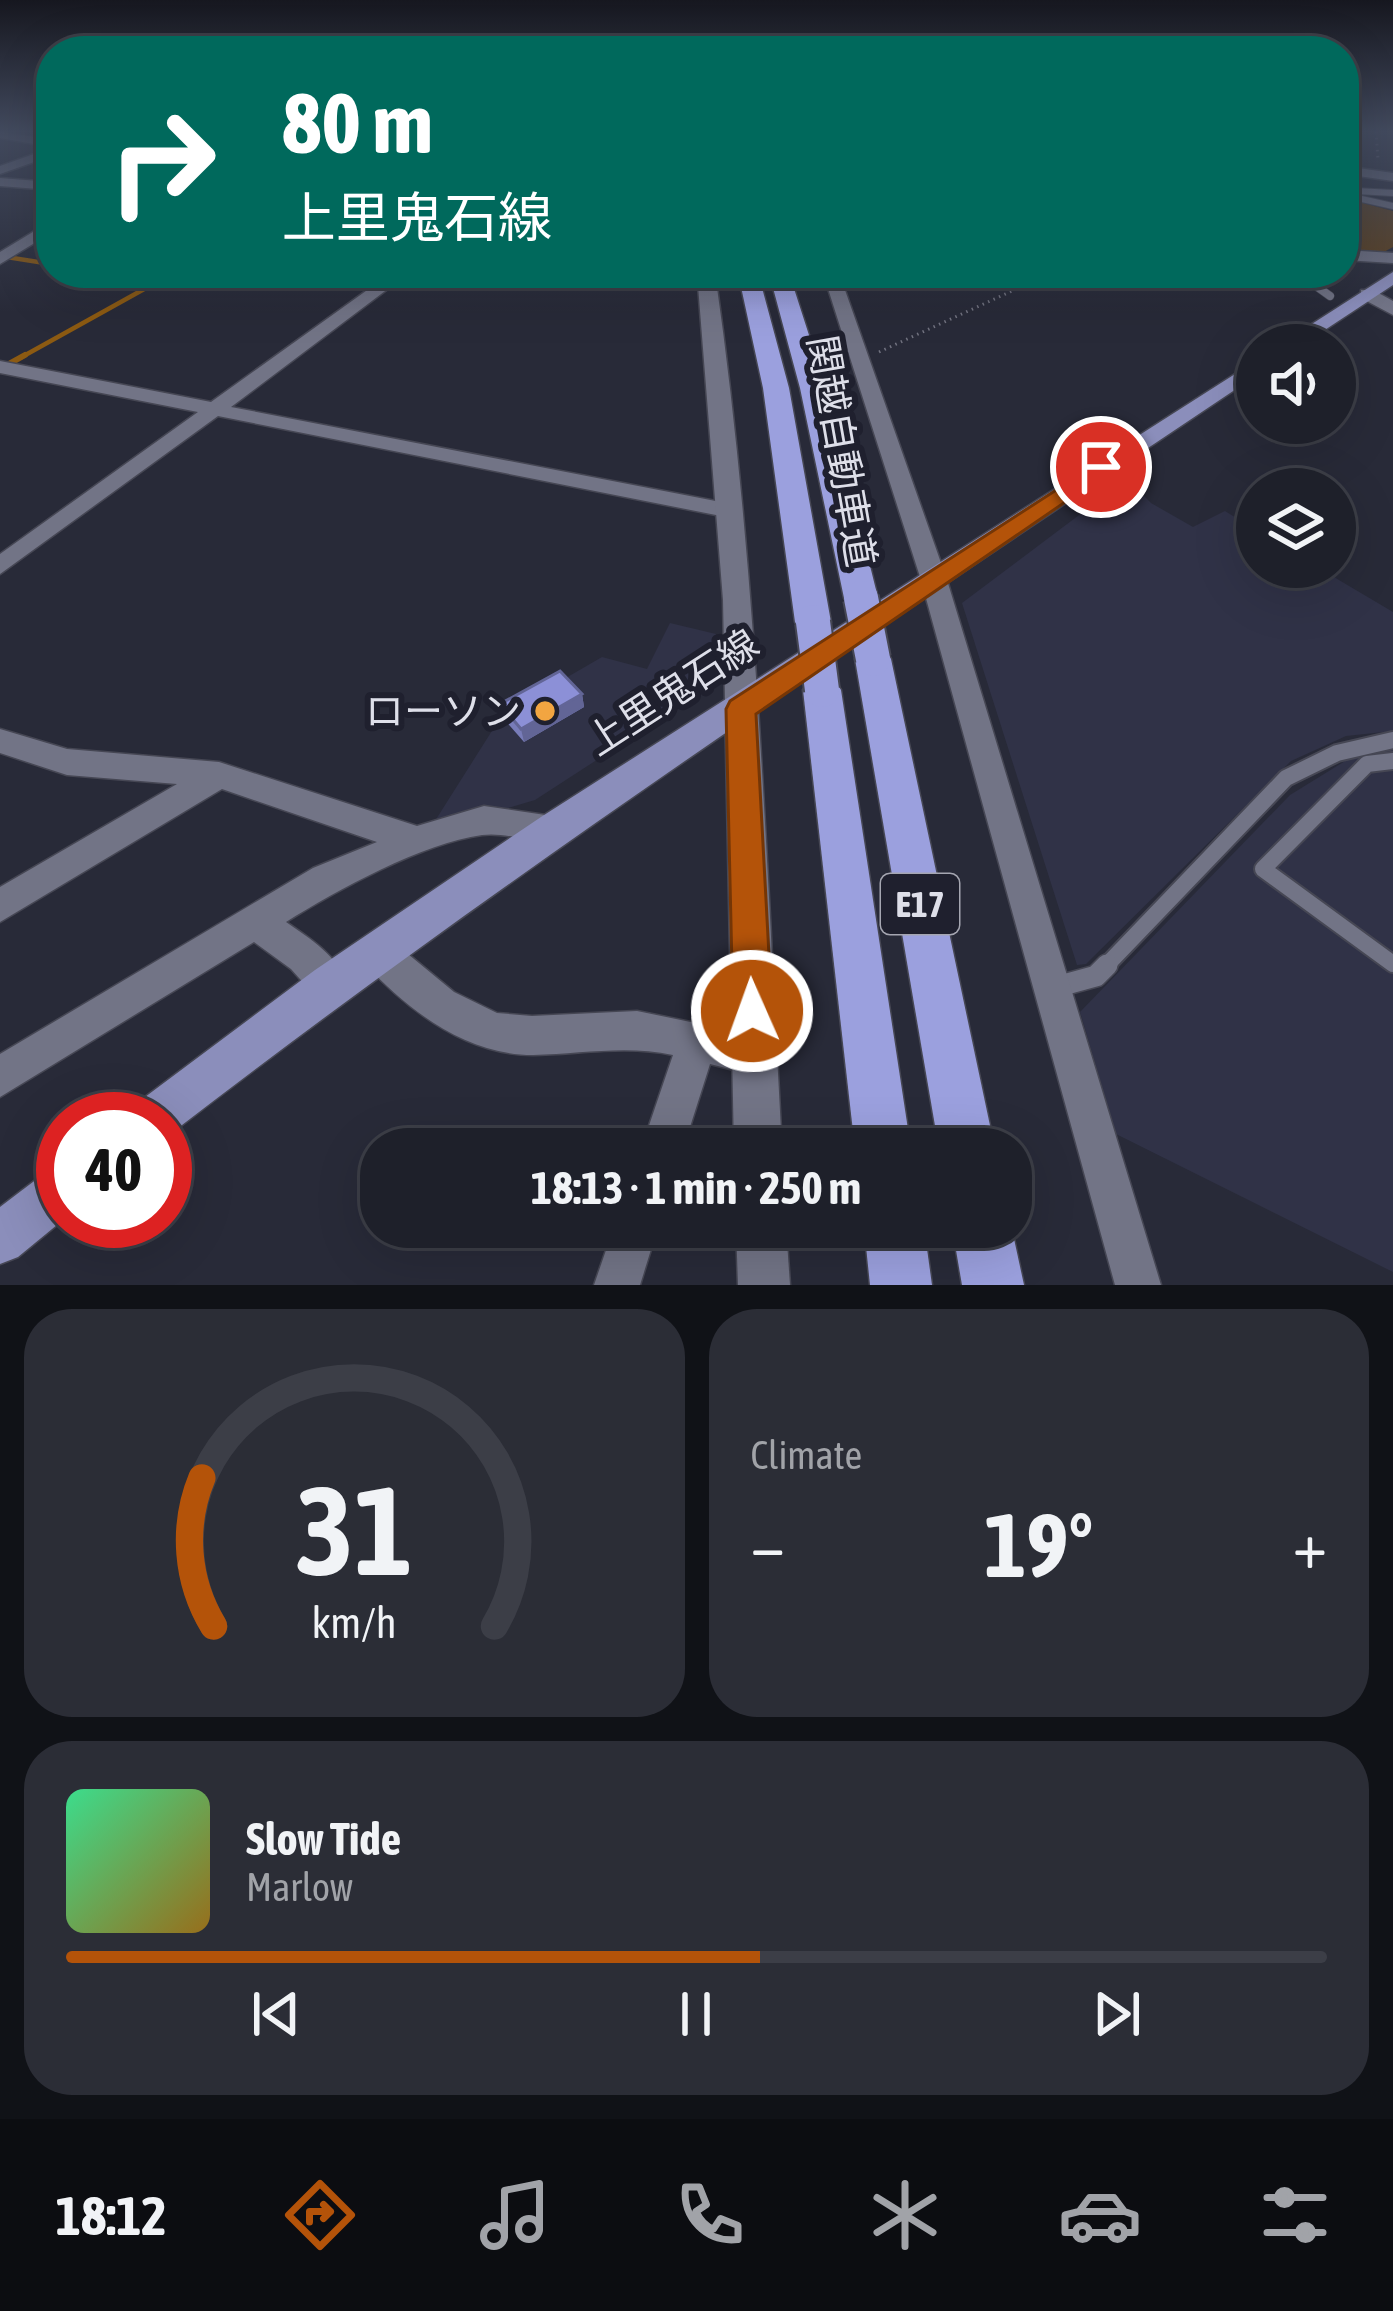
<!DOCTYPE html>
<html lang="en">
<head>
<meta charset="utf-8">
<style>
	:root { --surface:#1e202a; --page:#2b2d36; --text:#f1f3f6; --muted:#a1a3a8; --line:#3c3e47; --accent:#b45309 }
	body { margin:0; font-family:"Asap Condensed","Noto Sans JP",sans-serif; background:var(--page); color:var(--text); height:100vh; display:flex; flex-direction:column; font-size:45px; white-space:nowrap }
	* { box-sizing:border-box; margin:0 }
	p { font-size:39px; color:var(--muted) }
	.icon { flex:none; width:66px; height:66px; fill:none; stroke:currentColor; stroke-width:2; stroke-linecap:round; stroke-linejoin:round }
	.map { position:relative; height:1285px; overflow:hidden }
	.side { display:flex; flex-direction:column; gap:24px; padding:24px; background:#101217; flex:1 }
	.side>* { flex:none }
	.hud { position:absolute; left:36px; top:36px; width:1323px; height:252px; border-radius:48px; box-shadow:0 12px 48px #0002,0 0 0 3px var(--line); background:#00695c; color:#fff; overflow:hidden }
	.tools { position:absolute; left:1236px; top:324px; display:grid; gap:24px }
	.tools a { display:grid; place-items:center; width:120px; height:120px; border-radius:50%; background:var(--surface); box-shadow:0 12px 48px #0002,0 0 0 3px var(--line); font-size:60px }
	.speed { position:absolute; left:36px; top:1092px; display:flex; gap:24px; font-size:60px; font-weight:700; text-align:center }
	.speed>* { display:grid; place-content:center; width:156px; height:156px; border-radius:50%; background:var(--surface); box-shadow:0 12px 48px #0002,0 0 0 3px var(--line); line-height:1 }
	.speed .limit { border:18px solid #d22; background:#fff; color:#111 }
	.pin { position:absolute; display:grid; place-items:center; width:102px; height:102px; color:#fff; margin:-51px; border:6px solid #fff; border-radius:50%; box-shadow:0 3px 12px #0007 }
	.me { position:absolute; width:132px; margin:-66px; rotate:358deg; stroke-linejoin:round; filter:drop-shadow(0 0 9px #0008) }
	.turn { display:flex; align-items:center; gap:42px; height:252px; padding:0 48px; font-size:54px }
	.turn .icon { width:156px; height:156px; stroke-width:2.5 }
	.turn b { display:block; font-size:84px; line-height:102px }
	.big { font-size:90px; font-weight:700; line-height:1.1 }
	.side .card { flex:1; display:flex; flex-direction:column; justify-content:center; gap:18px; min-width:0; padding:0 42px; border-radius:48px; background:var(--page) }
	.side .dial { align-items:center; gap:0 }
	.dial svg { height:312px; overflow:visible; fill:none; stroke:var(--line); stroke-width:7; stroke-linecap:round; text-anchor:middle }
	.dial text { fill:var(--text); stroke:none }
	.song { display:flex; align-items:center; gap:36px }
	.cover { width:144px; height:144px; border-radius:18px; background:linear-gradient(135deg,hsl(150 70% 55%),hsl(40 70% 35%)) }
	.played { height:12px; border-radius:6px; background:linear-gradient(90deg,var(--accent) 55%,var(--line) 55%) }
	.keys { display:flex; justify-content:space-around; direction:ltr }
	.heat { display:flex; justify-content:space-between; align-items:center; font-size:66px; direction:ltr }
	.side .tiles { flex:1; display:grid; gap:24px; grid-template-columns:1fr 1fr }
	.card:last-child { grid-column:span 2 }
	.trip { position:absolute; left:360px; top:1128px; width:672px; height:120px; border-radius:48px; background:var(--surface); box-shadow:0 12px 48px #0002,0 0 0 3px var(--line); font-weight:700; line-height:120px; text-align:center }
	.menu { display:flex; height:192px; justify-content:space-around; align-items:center; background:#0c0d11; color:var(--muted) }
	.menu .icon { width:84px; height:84px }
	.menu .on { color:var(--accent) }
	.menu b { font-size:54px; color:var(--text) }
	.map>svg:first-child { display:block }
	.built { fill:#303247 }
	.green { fill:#5d3f1a }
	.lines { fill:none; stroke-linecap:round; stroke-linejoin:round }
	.stream-far1 { stroke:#8c5a12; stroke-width:4.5 }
	.stream { stroke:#8c5a12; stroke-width:6 }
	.minor-tunnel { stroke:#434553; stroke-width:16; stroke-dasharray:16 8; stroke-linecap:butt }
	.service-far3-casing { stroke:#464754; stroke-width:8 }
	.service-far2-casing { stroke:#464754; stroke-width:9 }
	.service-far1-casing { stroke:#464754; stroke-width:20 }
	.service-casing { stroke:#464754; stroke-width:24 }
	.minor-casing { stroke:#464754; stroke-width:3 }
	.tertiary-casing { stroke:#464754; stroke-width:3 }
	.primary-casing { stroke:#464754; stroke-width:3 }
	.motorway-casing { stroke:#464754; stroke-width:3 }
	.path { stroke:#727380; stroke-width:3; stroke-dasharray:1.5 4.5; stroke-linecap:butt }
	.service-far3 { stroke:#727486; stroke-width:6 }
	.service-far2 { stroke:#727486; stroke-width:8 }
	.service-far1 { stroke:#727486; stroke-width:16 }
	.service { stroke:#727486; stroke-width:21 }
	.minor { fill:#727486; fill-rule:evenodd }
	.tertiary { fill:#727486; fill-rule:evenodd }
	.primary { fill:#8b8ebb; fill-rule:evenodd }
	.motorway { fill:#9ba0de; fill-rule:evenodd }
	.motorway-bridge-casing { stroke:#464754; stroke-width:38; stroke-linecap:butt }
	.motorway-bridge { stroke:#9ba0de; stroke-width:34 }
	.wall { fill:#787cb9 }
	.shaded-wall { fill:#626596 }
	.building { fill:#8c90d7; stroke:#626596; stroke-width:3 }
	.route { fill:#b45309; stroke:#753606; stroke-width:3 }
	.poi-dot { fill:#f2a541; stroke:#1f202e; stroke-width:4.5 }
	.labels { text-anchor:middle; stroke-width:12; stroke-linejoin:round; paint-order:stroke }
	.shield { fill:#1f202e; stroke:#a5a6b1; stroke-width:3 }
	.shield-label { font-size:36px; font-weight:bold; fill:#dedfe9 }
	.street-label { font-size:39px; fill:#dedfe9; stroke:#1f202e }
	.poi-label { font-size:39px; fill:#dedfe9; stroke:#1f202e; text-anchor:end }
</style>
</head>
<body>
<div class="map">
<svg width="1393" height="1285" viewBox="0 0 1393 1285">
	<rect width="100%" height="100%" fill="#282a38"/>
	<g class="built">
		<polygon points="1127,479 1151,503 1193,527 1225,511 1257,531 1257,567 1317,567 1393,612 1393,731 1346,736 1291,761 1086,964 1077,965 962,603"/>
		<polygon points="670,623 716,634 717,682 535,800 428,832 502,715 602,657 647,669"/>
		<polygon points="1393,748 1393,1272 1116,1134 1080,1012 1290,795 1350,758"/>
	</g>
	<polygon class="green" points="1344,198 1393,211 1393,247 1382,253 1344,251"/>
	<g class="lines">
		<g class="stream-far1">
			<polyline points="0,256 51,264"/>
			<polyline points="104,273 156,282"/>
			<polyline points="20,358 173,273"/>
		</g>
		<polyline class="stream" points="0,369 25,355"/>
		<polyline class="minor-tunnel" points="728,275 810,283"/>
		<defs>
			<g id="service-far3">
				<polyline points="1356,191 1393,193"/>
				<polyline points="1344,195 1393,206"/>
			</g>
			<polyline id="service-far2" points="1298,273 1330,296"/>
			<g id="service-far1">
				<polyline points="1393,761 1367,764 1263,869 1393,964"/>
				<polyline points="1104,968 1286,778 1337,753 1393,740"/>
			</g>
			<polyline id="service" points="1056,987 1096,976 1107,965"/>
			<g id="minor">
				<polygon points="0,132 51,139 51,147 0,138"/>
				<polygon points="51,148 51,156 0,174 0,166"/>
				<polygon points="1344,166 1393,173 1393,181 1344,174"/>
				<polygon points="0,178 51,182 51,190 0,186"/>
				<polygon points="1344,250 1393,253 1393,263 1344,260"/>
				<polygon points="391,273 409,273 231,407 731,504 739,506 739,516 731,518 218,416 0,574 0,554 198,412 0,373 0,361 211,402"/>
				<polygon points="704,273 735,273 736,275 728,280"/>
				<polygon points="823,273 839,273 947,580 1161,1285 1115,1285 921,580"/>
				<path d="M0,729L67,749L219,762L417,826L484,806L566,818L570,828L566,838C539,848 510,831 482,835C423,843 337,890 286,922C311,939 337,956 349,985L343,998L330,1004L317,998L291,969L254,942L0,1097V1054L313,868L377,842L222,789L0,922V887L177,784L67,775L0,753Z"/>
				<path d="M378,934L391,940L454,992L497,1013L532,1016L637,1011L754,1035L768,1041L774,1055L768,1069L754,1075L710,1064L683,1149H641L673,1055C626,1045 581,1054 533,1055C466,1055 409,1011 365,964L360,952L365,940Z"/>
				<polygon points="614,1227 658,1227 640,1285 594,1285"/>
			</g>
			<g id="tertiary">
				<polygon points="51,221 51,233 0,264 0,252"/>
				<path d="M697,273H715C757,564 766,856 782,1149H734L723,600Z"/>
				<polygon points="1361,290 1373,290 1393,301 1393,315 1361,298"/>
				<polygon points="736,1227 786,1227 790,1285 738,1285"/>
			</g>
			<g id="primary">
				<polygon points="1393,272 1393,285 1302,345 1279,345"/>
				<path d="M1257,360V375C889,622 520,864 169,1135L165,1137V1119H130L137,1103L315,970L541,817Z"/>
				<polygon points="63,1165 63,1220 18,1257 0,1264 0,1207 46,1172"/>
			</g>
			<g id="motorway">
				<polygon points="738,273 758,273 789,388 831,622 825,631 813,634 801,631 795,622 763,388"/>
				<polygon points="769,273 789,273 826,388 878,598 873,606 849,606 844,598 800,388"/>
				<polygon points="873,646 886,650 891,659 995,1149 939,1149 855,659 860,650"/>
				<polygon points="822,676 835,680 841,690 911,1149 855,1149 803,690 809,680"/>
				<polygon points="1011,1225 1024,1285 962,1285 952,1227"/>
				<polygon points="864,1227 924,1227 932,1285 870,1285"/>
			</g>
		</defs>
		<use href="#service-far3" class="service-far3-casing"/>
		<use href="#service-far2" class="service-far2-casing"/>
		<use href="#service-far1" class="service-far1-casing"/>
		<use href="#service" class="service-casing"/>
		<use href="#minor" class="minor-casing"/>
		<use href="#tertiary" class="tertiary-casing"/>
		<use href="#primary" class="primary-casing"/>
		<use href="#motorway" class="motorway-casing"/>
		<g class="path">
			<polyline points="1376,132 1378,159"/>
			<polyline points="879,352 1051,273"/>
		</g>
		<use href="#service-far3" class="service-far3"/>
		<use href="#service-far2" class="service-far2"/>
		<use href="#service-far1" class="service-far1"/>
		<use href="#service" class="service"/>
		<use href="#minor" class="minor"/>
		<use href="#tertiary" class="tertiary"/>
		<use href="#primary" class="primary"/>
		<use href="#motorway" class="motorway"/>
		<defs>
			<g id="motorway-bridge">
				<polyline points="861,598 873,659"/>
				<polyline points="813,622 822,690"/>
			</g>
		</defs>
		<use href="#motorway-bridge" class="motorway-bridge-casing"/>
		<use href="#motorway-bridge" class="motorway-bridge"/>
	</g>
	<polygon class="wall" points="582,694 584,707 524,742 503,718 500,704"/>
	<polygon class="shaded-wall" points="582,694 584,707 524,742 521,729"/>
	<polygon class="building" points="560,671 582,694 521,729 500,704"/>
	<linearGradient id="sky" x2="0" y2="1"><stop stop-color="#16171f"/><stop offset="0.42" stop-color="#424a5e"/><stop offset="1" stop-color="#424a5e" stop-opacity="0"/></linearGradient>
	<rect width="1393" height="312" fill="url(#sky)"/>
	<polygon class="route" points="1101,461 1109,463 1109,472 756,714 772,1011 766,1025 752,1031 739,1025 733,1011 726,709 730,701"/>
	<circle class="poi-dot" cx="545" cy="711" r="12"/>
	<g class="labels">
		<rect class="shield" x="881" y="874" width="78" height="60" rx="9"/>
		<g class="shield-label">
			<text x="920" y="917">E17</text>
		</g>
		<g class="street-label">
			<text transform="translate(842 451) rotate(80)" y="14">関越自動車道</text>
			<text transform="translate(672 692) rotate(-33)" y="14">上里鬼石線</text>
		</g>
		<g class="poi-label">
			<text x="521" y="725">ローソン</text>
		</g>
	</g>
</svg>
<div class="tools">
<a><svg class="icon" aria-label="sound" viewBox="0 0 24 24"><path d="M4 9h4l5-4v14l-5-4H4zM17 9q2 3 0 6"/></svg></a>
<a><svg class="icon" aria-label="layers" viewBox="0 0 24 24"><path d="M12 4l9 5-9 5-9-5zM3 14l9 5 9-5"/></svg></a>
</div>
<div class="speed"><div class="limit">40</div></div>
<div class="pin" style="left:1101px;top:467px;background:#d93025"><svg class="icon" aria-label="arrive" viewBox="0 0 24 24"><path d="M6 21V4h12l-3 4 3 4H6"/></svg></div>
<svg class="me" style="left:752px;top:1011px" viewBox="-20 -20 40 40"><circle r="17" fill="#b45309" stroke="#fff" stroke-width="3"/><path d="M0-11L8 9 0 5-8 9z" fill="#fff"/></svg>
<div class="trip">18:13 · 1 min · 250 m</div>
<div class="hud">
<div class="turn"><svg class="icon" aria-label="right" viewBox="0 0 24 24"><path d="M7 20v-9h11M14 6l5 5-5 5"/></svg><div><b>80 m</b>上里鬼石線</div></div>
</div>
</div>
<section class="side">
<div class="tiles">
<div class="card dial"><svg viewBox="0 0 100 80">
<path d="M14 69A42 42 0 1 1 86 69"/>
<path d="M14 69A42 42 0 0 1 11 31" stroke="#b45309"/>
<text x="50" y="56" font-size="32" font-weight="700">31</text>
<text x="50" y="72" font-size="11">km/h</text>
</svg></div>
<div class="card"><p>Climate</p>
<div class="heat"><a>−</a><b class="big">19°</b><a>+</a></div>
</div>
<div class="card">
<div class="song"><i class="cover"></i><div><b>Slow Tide</b><p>Marlow</p></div></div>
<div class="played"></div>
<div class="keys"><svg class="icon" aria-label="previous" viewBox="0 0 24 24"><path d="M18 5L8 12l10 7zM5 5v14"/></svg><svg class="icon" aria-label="pause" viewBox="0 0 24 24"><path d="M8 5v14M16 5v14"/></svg><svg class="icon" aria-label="next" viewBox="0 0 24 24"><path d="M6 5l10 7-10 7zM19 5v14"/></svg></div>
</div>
</div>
</section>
<nav class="menu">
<b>18:12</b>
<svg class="icon on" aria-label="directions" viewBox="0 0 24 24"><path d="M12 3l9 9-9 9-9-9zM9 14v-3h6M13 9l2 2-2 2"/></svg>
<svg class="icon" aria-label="music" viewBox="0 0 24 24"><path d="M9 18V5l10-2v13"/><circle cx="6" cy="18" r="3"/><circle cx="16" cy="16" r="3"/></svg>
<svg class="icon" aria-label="phone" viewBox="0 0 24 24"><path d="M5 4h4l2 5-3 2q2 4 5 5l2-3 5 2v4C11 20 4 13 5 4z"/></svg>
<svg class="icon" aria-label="climate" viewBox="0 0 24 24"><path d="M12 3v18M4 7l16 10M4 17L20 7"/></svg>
<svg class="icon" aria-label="car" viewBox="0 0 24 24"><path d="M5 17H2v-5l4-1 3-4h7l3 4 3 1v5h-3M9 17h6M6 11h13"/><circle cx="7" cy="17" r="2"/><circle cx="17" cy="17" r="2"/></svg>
<svg class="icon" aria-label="filters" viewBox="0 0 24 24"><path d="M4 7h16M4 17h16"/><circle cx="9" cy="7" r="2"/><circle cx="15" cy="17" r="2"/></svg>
</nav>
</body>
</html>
